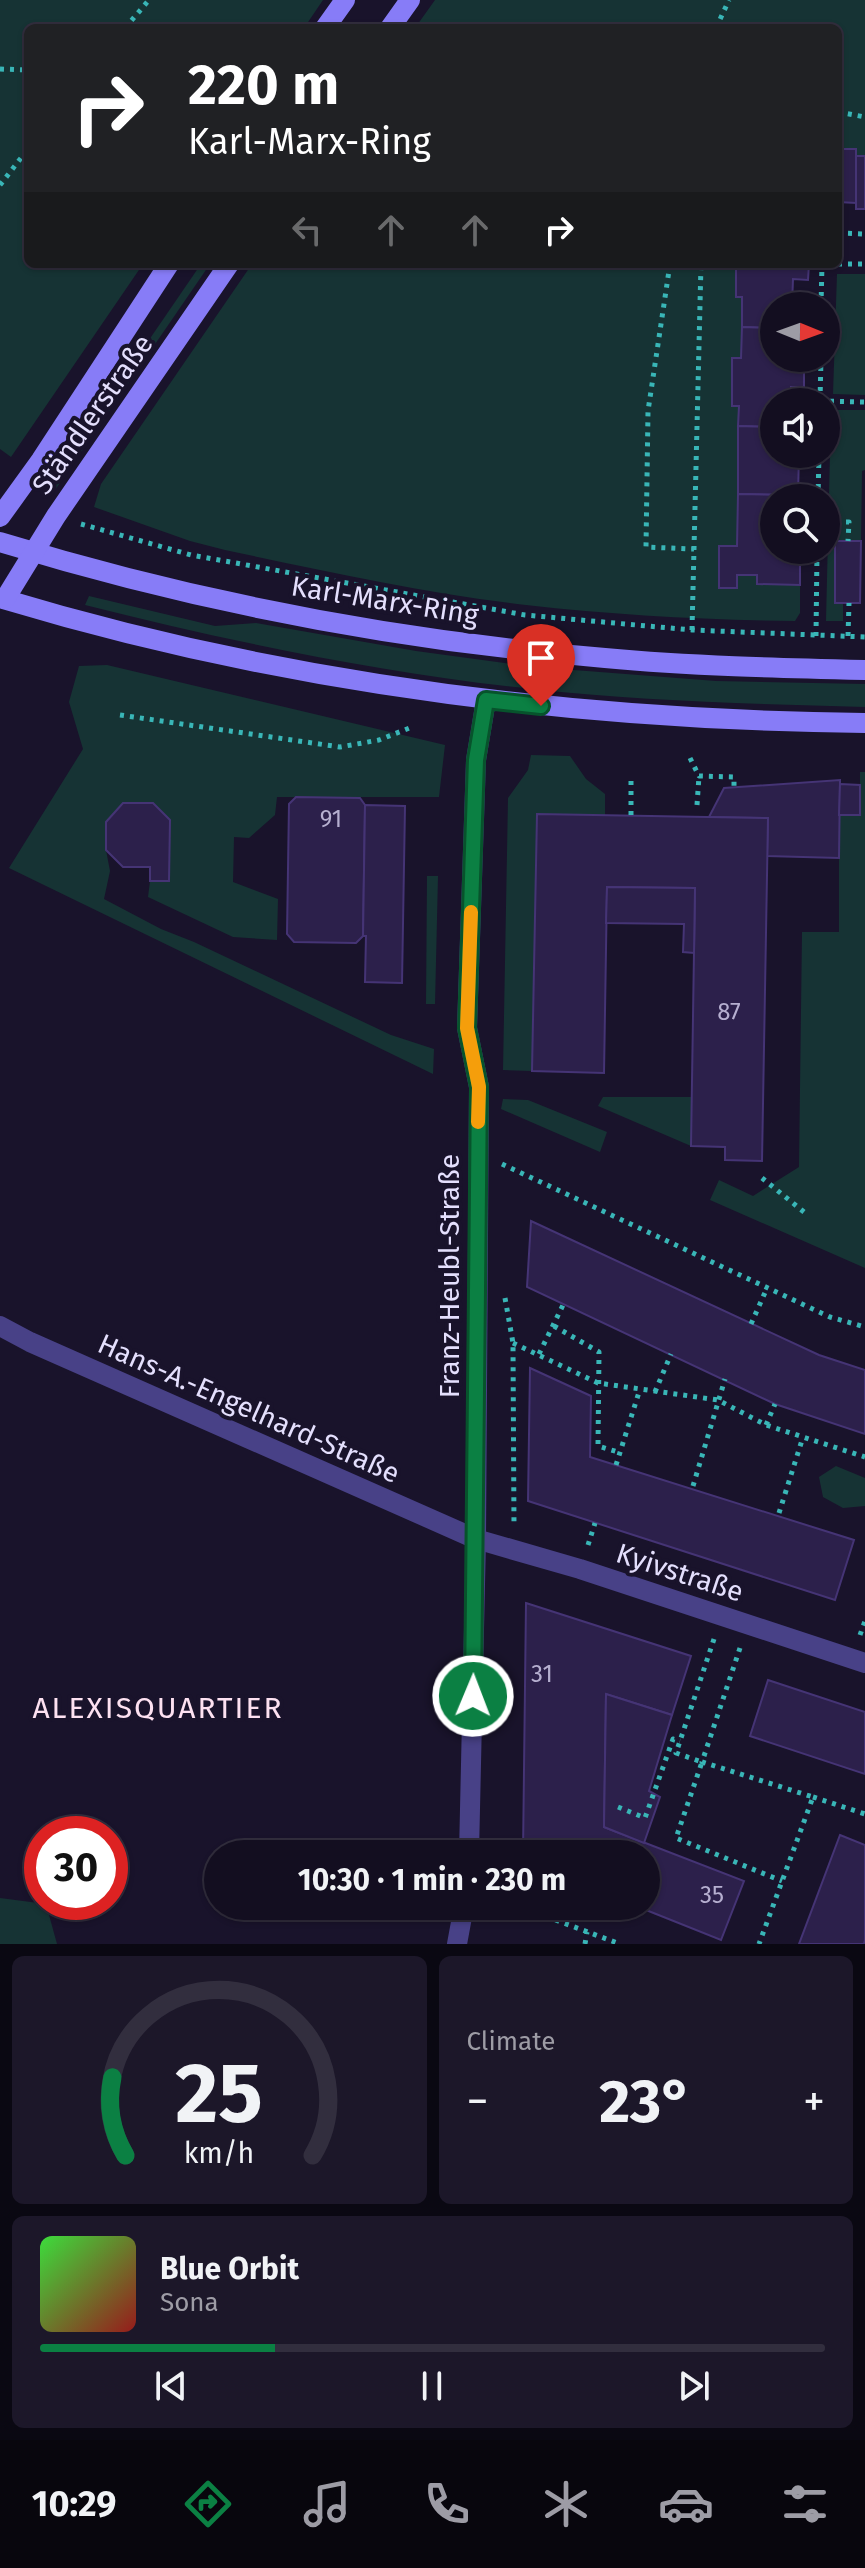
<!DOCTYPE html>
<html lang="en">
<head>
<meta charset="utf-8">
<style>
	:root { --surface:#130e20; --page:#1c1729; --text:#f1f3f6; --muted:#9d9ca5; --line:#322e3e; --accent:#0b8043 }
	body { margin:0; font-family:"Fira Sans",sans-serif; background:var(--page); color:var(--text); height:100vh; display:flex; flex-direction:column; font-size:30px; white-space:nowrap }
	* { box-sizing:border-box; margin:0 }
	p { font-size:26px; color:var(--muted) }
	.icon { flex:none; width:44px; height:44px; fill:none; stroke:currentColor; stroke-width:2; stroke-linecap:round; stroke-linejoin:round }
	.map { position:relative; height:1944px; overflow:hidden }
	.panel { display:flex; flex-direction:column; gap:12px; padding:12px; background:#0a0812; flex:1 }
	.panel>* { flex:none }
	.hud { position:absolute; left:24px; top:24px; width:818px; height:244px; border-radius:12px; box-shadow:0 2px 6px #0004,0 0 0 2px var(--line); background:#202124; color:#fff; overflow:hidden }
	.needle { width:52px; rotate:91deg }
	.fabs { position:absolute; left:760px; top:292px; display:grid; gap:16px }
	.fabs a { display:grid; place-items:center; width:80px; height:80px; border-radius:50%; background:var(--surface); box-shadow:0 2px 6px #0004,0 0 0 2px var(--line); font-size:40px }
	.speed { position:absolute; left:24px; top:1816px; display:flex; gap:16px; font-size:40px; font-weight:700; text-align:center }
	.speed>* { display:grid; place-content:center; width:104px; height:104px; border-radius:50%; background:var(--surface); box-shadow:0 2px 6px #0004,0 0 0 2px var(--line); line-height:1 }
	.speed .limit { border:12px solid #d22; background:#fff; color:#111 }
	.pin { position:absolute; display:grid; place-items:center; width:68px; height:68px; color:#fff; margin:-82px -34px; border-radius:50% 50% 50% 0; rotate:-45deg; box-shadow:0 0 8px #0007 }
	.pin .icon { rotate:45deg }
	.me { position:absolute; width:88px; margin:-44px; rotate:1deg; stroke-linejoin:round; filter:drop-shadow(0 0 6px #0008) }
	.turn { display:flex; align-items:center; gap:28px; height:168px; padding:0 32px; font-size:36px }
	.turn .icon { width:104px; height:104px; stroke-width:2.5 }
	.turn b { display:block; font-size:56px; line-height:68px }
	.lanes { display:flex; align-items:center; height:76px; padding:0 32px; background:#0003; justify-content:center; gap:40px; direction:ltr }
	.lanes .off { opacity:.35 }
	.big { font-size:60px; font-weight:700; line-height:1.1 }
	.panel .card { flex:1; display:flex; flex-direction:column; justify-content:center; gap:12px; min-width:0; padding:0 28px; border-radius:12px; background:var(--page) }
	.panel .dial { align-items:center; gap:0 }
	.dial svg { height:208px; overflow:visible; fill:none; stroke:var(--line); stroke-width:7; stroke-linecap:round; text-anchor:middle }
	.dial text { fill:var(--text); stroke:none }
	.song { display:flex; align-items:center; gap:24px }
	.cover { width:96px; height:96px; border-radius:12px; background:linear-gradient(135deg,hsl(120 70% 55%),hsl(0 70% 35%)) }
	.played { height:8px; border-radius:4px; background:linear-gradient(90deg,var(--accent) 30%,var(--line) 30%) }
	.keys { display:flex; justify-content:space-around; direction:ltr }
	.heat { display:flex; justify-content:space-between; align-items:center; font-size:44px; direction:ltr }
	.panel .tiles { flex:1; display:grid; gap:12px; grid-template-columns:1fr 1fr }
	.card:last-child { grid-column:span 2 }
	.trip { position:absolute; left:204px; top:1840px; width:456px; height:80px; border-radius:40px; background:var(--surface); box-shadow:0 2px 6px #0004,0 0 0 2px var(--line); font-weight:700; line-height:80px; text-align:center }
	.dock { display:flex; height:128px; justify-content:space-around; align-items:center; background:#08060d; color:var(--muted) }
	.dock .icon { width:56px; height:56px }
	.dock .on { color:var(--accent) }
	.dock b { font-size:36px; color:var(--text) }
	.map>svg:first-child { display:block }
	.green { fill:#163334 }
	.building { fill:#2c204b; stroke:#453475; stroke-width:2 }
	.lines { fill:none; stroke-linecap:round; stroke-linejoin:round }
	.path { stroke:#39b6b7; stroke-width:5; stroke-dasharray:4 6; stroke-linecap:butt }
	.minor { stroke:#484187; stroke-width:20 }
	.secondary { stroke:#877cf7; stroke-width:20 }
	.route-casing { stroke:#07532c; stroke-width:20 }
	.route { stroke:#0b8043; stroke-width:14 }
	.slow { stroke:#f59e0b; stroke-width:14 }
	.labels { text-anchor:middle; stroke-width:8; stroke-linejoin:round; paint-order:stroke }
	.number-label { font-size:24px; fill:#b6afd0 }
	.street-label { font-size:28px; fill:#e4dffd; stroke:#19132b }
	.neighbourhood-label { font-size:30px; letter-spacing:2px; fill:#fde1f1; stroke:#19132b }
</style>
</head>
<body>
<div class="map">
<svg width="865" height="1944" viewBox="0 0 865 1944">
	<rect width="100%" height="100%" fill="#19132b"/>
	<g class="green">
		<polygon points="0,0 323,0 304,28 28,28 28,264 143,264 11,457 0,449"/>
		<polygon points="435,0 865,0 865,156 856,156 856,149 838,149 838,28 415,28"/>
		<polygon points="201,264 210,264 53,493 47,489"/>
		<path d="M252,264H736V297H742L741,358L732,359V405L739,406L737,546H720L719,587L737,575H757L758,584L800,585V613L795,621C705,620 615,615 526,605C425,593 324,571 225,550L190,541L94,507L101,484Z"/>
		<polygon points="837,274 865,274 865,395 833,394"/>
		<polygon points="831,410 865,410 865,470 862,471 861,541 835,541 835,602 843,603 843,621 826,621"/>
		<path d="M89,596L215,626L256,623L416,651L535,667L716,681L865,684V707C754,704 642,701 532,689C381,673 232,642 85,605Z"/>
		<polygon points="107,665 445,745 439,797 277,797 275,815 249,838 234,837 233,882 278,899 277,940 233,937 148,897 150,881 169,881 170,820 153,803 123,803 106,822 106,850 110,871 104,899 161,929 194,942 391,1035 434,1049 433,1074 9,868 83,749 69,702 79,666"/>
		<polygon points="531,755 570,756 586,779 605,794 605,815 537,814 532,1071 503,1070 508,798 528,770"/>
		<polygon points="860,772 865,772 865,1268 710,1200 719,1180 753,1196 799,1167 802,932 839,932 839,815 860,815"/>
		<polygon points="427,876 438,876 435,1004 426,1004"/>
		<polygon points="603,1097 691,1097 691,1146 598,1106"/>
		<polygon points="503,1099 528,1100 607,1132 600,1152 501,1109"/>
		<polygon points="836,1466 865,1478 865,1506 843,1508 823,1497 819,1477"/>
		<polygon points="0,1898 46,1904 57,1944 0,1944"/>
	</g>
	<g class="building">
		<polygon points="838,149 856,149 856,203 838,202"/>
		<rect x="856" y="156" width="9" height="53"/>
		<polygon points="736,264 809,264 808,280 793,279 792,306 774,306 774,328 742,327 742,297 736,297"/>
		<polygon points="742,327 774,328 774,358 791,358 791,370 804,371 804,387 791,387 791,402 774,402 774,427 738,426 739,406 732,406 732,358 741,358"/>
		<polygon points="738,426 774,427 774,454 799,454 798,495 738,494"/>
		<polygon points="738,494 788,495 788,498 774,498 774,550 791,550 791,554 800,554 800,585 757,584 757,575 737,575 737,588 719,588 719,546 737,546"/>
		<polygon points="835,541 861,541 860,603 835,603"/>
		<polygon points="840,780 839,858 767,856 768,818 709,817 724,788"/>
		<polygon points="840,784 860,785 860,815 839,815"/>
		<polygon points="296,797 360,798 365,805 363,936 356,943 294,942 287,934 289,804"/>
		<polygon points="123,803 153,803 170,820 169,881 150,881 150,867 123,867 106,850 106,822"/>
		<polygon points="365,805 405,806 402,983 365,982 366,936 363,936"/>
		<polygon points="537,814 768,818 762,1161 725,1160 725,1147 691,1146 695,888 607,887 604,1073 532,1071"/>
		<polygon points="607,887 695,888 694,953 683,952 684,924 606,923"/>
		<polygon points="531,1221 819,1355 865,1370 865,1434 775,1404 527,1287"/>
		<polygon points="530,1368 591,1396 590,1457 854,1540 835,1600 528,1501"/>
		<polygon points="526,1603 691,1656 672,1715 606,1694 604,1827 744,1881 721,1940 636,1906 646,1906 646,1854 523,1854"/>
		<polygon points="768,1680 865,1712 865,1774 750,1736"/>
		<polygon points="606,1694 672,1715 649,1791 660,1797 644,1843 604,1827"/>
		<polygon points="840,1835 865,1845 865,1940 864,1944 799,1944"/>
	</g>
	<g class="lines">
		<g class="path">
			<polyline points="125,28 149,0"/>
			<polyline points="716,28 729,0"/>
			<polyline points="0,69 28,70"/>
			<polyline points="838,112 865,117"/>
			<polyline points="0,185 28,149"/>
			<polyline points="838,233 865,234"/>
			<polyline points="670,264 648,411 646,547 694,549"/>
			<polyline points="838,264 865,264"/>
			<polyline points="821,306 822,264"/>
			<polyline points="820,401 865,402"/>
			<polyline points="820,401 821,358"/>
			<polyline points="818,498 819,454"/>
			<polyline points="826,522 849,522 848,541"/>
			<polyline points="81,524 191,555 525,615 692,630 865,637"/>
			<polyline points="692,630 701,264"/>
			<polyline points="816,636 817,550"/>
			<polyline points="848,636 849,603"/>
			<polyline points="120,715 340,747 379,740 412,727"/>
			<polyline points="690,758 699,776 734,777 734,788"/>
			<polyline points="697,805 699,776"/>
			<polyline points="631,815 631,781"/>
			<polyline points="502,1164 830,1317 865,1327"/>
			<polyline points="762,1178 804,1212"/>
			<polyline points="505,1298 513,1343 514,1527"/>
			<polyline points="751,1324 767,1288"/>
			<polyline points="554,1326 599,1352 598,1446 618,1452"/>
			<polyline points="513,1343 598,1383 718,1400 766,1425 865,1457"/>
			<polyline points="539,1354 564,1303"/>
			<polyline points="655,1392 671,1354"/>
			<polyline points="766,1425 775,1404"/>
			<polyline points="616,1465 640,1389"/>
			<polyline points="693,1486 725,1379"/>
			<polyline points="779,1513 803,1437"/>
			<polyline points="588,1545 595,1523"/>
			<polyline points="860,1635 865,1621"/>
			<polyline points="714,1639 676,1753 702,1762 676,1838 782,1881"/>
			<polyline points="740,1648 702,1762 813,1797 759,1944"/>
			<polyline points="813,1797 865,1814"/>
			<polyline points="618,1807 645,1818 673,1739 680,1741"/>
			<polyline points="518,1906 620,1944"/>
			<polyline points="585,1944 587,1932"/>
		</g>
		<g class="minor">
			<polyline points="0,1326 30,1342 476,1539 580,1569 865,1663"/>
			<polyline points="469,1854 476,1539 479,1087 467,1028 476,760 486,700"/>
			<polyline points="457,1944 464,1906"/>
		</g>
		<g class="secondary">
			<polyline points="325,28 345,0"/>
			<polyline points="390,28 410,0"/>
			<polyline points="0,517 41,460 169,264"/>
			<path d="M0,542C196,602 401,641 605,658C691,666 778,668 865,670"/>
			<path d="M0,598C281,683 572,720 865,723"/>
			<polyline points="5,599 56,516 229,264"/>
		</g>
	</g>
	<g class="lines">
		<defs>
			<polyline id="route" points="473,1696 479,1087 467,1028 476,760 486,700 541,706"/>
		</defs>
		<use href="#route" class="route-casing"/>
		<use href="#route" class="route"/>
		<polyline class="slow" points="471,912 467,1028 479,1087 478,1122"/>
	</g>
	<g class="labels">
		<g class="number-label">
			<text x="331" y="827">91</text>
			<text x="729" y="1020">87</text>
			<text x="542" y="1682">31</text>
			<text x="712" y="1903">35</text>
		</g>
		<g class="street-label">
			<text transform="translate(92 414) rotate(-55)" y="10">Ständlerstraße</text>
			<text transform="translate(385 600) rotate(9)" y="10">Karl-Marx-Ring</text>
			<text transform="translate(449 1276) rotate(-90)" y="10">Franz-Heubl-Straße</text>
			<text transform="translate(249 1408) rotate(24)" y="10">Hans-A.-Engelhard-Straße</text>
			<text transform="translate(680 1572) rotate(18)" y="10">Kyivstraße</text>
		</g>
		<g class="neighbourhood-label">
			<text x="158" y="1718">ALEXISQUARTIER</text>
		</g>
	</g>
</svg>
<div class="fabs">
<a><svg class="needle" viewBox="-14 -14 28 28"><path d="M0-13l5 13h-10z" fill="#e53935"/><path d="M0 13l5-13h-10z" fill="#9d9ca5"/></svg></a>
<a><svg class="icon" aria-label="sound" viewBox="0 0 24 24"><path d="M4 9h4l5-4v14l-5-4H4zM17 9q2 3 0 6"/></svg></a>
<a><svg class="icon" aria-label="search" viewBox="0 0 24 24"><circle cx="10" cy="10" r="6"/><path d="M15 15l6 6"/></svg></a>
</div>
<div class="speed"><div class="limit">30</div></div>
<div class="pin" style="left:541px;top:706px;background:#d93025"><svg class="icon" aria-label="arrive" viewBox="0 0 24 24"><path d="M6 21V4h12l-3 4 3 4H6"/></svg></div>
<svg class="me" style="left:473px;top:1696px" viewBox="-20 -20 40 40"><circle r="17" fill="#0b8043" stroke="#fff" stroke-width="3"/><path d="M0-11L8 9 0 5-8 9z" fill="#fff"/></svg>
<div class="trip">10:30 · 1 min · 230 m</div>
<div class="hud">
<div class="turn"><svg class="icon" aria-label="right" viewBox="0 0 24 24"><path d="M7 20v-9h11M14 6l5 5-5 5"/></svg><div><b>220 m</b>Karl-Marx-Ring</div></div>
<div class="lanes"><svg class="icon off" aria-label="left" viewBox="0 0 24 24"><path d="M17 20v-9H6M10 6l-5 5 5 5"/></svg><svg class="icon off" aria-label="ahead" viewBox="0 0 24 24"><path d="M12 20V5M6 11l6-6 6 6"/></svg><svg class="icon off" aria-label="ahead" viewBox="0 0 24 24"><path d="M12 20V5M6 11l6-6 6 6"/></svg><svg class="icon" aria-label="right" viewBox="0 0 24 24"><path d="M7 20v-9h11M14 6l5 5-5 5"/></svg></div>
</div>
</div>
<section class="panel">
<div class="tiles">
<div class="card dial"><svg viewBox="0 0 100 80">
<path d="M14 69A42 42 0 1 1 86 69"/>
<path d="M14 69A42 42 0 0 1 9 39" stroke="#0b8043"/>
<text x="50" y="56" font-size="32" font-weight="700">25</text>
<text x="50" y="72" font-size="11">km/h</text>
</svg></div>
<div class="card"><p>Climate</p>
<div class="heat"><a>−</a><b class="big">23°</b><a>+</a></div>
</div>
<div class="card">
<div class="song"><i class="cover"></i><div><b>Blue Orbit</b><p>Sona</p></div></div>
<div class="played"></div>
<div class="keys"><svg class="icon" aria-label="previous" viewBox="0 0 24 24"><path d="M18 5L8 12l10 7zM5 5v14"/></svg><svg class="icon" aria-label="pause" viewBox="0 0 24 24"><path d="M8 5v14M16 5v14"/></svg><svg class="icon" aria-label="next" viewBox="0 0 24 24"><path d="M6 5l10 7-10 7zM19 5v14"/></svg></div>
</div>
</div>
</section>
<nav class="dock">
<b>10:29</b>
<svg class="icon on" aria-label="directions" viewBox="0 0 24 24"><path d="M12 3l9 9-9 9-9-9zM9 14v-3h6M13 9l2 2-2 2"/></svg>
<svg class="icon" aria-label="music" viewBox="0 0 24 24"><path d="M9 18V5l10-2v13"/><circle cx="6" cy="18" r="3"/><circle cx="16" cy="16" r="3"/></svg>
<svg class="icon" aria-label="phone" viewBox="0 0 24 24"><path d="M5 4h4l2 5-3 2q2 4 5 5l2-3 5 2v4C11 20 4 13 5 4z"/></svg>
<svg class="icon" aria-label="climate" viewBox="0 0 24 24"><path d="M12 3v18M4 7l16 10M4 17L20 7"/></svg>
<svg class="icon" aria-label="car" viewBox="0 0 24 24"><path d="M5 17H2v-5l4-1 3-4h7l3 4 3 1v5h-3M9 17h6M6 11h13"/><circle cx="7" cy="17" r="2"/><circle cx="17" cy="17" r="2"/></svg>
<svg class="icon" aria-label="filters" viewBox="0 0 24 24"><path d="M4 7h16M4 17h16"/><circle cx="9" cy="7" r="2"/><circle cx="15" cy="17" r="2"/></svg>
</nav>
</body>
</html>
